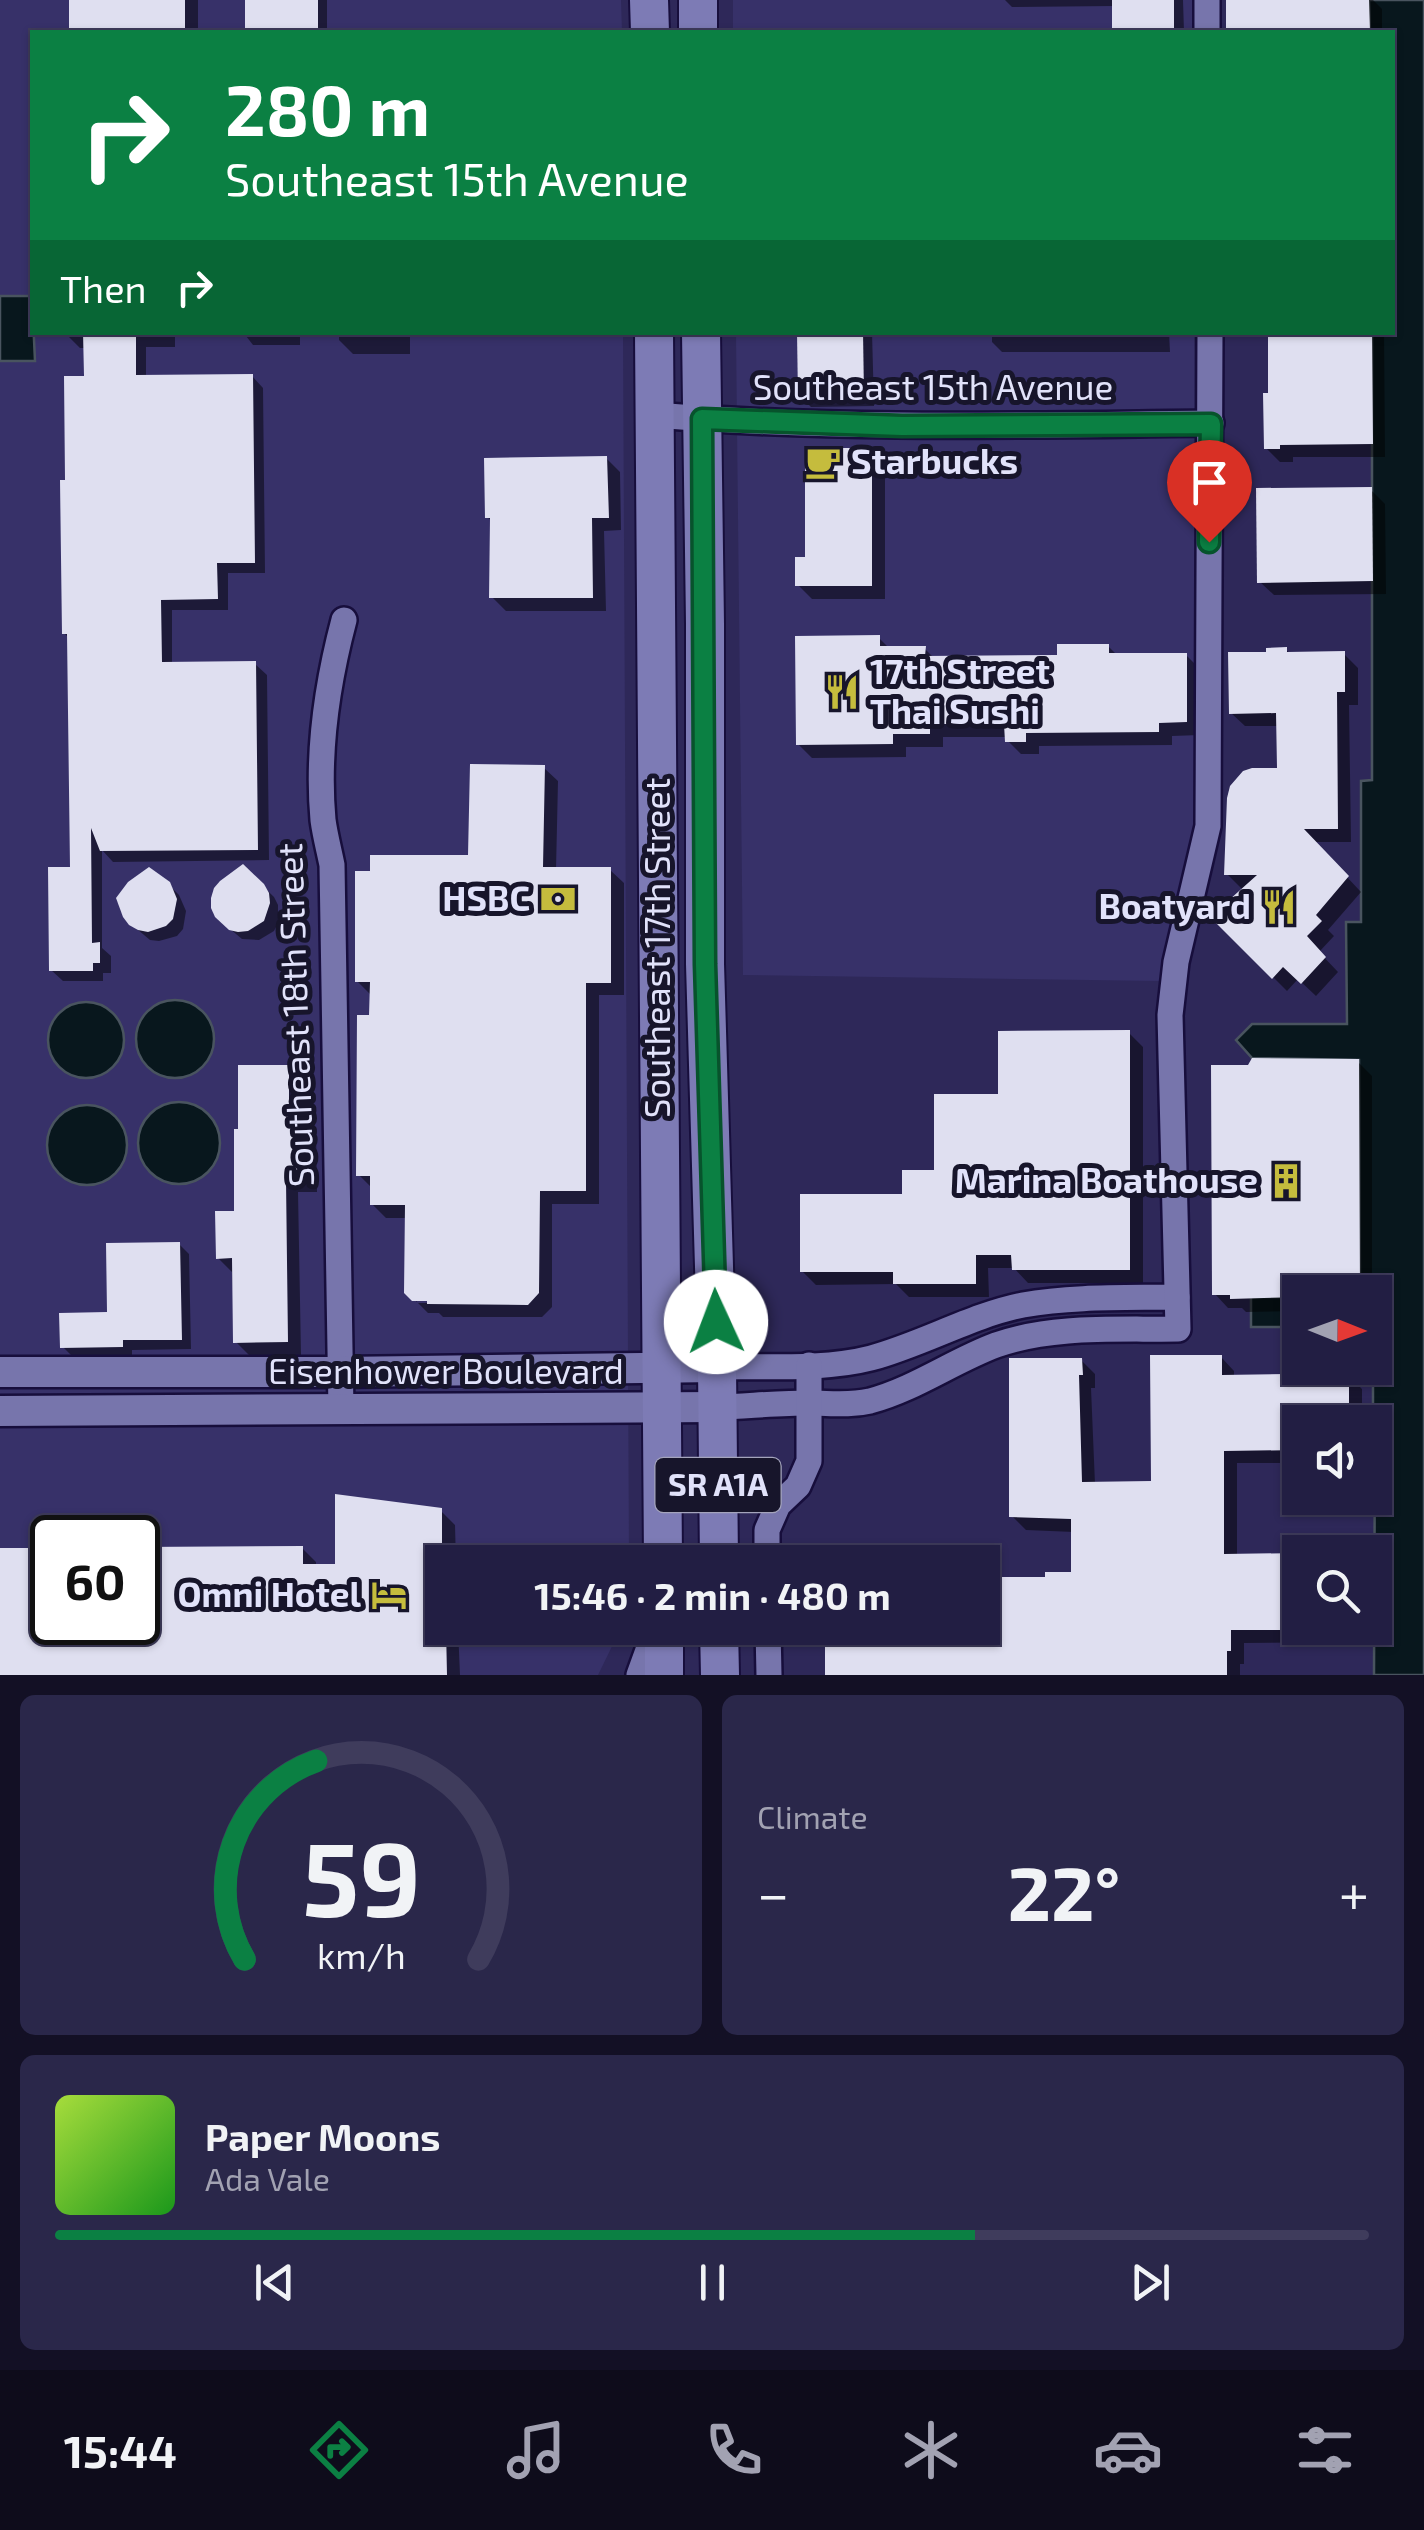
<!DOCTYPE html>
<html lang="en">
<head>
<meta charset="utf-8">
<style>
	:root { --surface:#221e43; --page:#2a274a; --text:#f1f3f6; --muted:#a2a2b2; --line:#3f3c5c; --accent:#0b8043 }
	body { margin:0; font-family:"Exo 2",sans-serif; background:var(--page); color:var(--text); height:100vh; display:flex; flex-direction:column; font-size:38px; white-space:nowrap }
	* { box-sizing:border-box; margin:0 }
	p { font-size:32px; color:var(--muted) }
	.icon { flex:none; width:55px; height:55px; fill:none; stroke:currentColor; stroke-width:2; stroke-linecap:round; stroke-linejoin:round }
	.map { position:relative; height:1675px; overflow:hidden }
	.drawer { display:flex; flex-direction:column; gap:20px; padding:20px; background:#131025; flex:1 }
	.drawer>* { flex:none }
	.hud { position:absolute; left:30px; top:30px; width:1365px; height:305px; border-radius:0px; box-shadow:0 2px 8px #0004,0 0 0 2px var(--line); background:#0b8043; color:#fff; overflow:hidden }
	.needle { width:65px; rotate:91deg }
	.tools { position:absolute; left:1282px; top:1275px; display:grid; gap:20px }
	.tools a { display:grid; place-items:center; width:110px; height:110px; border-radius:0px; background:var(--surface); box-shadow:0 2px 8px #0004,0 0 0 2px var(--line); font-size:50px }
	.speed { position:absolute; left:30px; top:1515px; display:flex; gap:20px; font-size:50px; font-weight:700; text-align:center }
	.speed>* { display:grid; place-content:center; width:130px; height:130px; border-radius:50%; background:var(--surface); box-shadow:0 2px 8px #0004,0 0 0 2px var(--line); line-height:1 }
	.speed .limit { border:5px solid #111; border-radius:15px; background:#fff; color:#111 }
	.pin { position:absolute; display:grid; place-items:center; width:85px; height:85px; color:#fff; margin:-102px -42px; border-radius:50% 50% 50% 0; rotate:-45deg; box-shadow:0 0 10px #0007 }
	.pin .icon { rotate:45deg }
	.me { position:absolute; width:110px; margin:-55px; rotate:358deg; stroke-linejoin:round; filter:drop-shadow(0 0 8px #0008) }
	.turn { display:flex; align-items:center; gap:35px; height:210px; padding:0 30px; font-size:45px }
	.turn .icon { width:130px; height:130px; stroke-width:2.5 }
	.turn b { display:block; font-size:70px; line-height:85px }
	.then { display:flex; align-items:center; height:95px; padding:0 30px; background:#0003; gap:20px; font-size:38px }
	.big { font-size:75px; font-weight:700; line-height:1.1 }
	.drawer .tile { flex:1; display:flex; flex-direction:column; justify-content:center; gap:15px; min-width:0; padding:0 35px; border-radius:15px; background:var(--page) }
	.drawer .dial { align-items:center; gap:0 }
	.dial svg { height:260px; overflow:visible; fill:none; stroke:var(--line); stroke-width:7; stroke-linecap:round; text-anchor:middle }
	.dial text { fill:var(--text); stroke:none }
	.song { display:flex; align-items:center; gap:30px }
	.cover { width:120px; height:120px; border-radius:15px; background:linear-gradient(135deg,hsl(80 70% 55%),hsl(120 70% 35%)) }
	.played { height:10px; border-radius:5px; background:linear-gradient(90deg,var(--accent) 70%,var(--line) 70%) }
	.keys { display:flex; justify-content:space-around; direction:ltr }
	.heat { display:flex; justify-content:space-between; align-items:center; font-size:55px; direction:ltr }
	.drawer .tiles { flex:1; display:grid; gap:20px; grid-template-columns:1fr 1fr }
	.tile:last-child { grid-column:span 2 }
	.trip { position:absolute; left:425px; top:1545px; width:575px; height:100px; border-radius:0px; background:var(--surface); box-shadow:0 2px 8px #0004,0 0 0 2px var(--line); font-weight:700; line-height:100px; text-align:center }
	.menu { display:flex; height:160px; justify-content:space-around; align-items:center; background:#0e0c1b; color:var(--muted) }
	.menu .icon { width:70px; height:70px }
	.menu .active { color:var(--accent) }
	.menu b { font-size:45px; color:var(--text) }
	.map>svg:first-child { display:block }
	.built { fill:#373169; fill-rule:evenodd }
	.water { fill:#08171d; stroke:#49545f; stroke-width:2.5 }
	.shadow { fill:#0007 }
	.building { fill:#dfdff0 }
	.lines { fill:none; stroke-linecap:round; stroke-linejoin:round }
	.minor-casing { stroke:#170e3c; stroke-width:30 }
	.tertiary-casing { stroke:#170e3c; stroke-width:35 }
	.primary-casing { stroke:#170e3c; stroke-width:42 }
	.minor { stroke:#7775ac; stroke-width:25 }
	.tertiary { stroke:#7775ac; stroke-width:30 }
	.primary { stroke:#7d7bb5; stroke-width:38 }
	.route-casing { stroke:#07532c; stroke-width:25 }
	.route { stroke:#0b8043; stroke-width:18 }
	.labels { text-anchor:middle; stroke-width:10; stroke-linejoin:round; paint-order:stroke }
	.shield { fill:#17152b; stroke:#a4a4bc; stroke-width:2.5 }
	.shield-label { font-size:32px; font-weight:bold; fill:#e1e2fa }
	.street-label { font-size:35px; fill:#e1e2fa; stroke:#17152b }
	.poi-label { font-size:35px; font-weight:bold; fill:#e1e2fa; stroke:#17152b; text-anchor:end }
</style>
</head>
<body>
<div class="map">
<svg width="1424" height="1675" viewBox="0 0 1424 1675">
	<rect width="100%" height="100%" fill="#2e2859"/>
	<g class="built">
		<path d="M0,0H621L622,32H32V332L623,333L629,1562H442V1628H621L598,1675H0ZM52,1538H138V1622H52Z"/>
		<polygon points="733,0 1192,0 1193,32 733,32"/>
		<polygon points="736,333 1194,333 1197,814 1162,981 743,975"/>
	</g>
	<g class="water">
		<polygon points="1369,0 1424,0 1424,1675 1374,1675 1375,1422 1373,1422 1373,1368 1375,1368 1375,1292 1360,1292 1359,1060 1252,1058 1236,1040 1252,1024 1347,1024 1346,922 1361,922 1361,781 1372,780 1372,333 1392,332 1392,32 1370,32"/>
		<polygon points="0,296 32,296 35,361 0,361"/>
		<circle cx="175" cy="1039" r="39"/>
		<circle cx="86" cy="1040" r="38"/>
		<circle cx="179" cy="1143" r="41"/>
		<circle cx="87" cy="1145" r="40"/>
		<rect x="1251" y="1297" width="49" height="30"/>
	</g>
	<g class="shadow">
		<rect x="72" y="0" width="126" height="32"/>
		<rect x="248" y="0" width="79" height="32"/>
		<polygon points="1005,0 1183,0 1184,32 1114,32 1114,6 1012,7"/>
		<polygon points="1228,0 1373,0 1382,9 1382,32 1228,32"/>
		<polygon points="68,332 175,332 175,347 146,347 146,377 252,376 263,388 265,573 228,573 228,610 172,610 172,664 255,664 267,675 269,860 113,862 102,850 102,948 111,956 111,973 103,973 103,981 63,981 51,970 72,869 70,639 64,633 68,482 87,378 86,348 80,348 68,336"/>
		<polygon points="243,332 300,332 300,345 253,345"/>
		<polygon points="339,332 410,332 410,354 353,354 339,340"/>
		<polygon points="799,332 872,332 874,406 811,407 800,396"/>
		<polygon points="992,332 1169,332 1170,352 1002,352 992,342"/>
		<polygon points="1271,332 1384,332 1385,457 1293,457 1293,462 1280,462 1266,448 1271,395"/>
		<polygon points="871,451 885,464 885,599 812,599 798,585"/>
		<polygon points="606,458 620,472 621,530 604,531 606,611 506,611 492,597 493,522 487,517"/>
		<polygon points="1371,490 1385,504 1386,594 1274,595 1260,582"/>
		<polygon points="879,638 890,649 925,649 935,659 1059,658 1108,646 1118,656 1186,655 1200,669 1200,735 1172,736 1172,745 1039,746 1039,754 1021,754 1007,740 1007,737 943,737 943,747 906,747 906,757 812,758 798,744"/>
		<polygon points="1286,650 1291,654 1344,654 1358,668 1358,705 1349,705 1351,842 1314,842 1361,892 1328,930 1334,936 1319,952 1338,972 1316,996 1298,979 1287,991 1213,917 1243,890 1227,874 1279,770 1279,726 1245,726 1231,713 1269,654"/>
		<polygon points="544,768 558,781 556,870 610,870 624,883 624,995 599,995 599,1204 552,1204 552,1307 542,1317 443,1317 439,1313 428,1313 418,1303 439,1303 417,1298 417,1302 407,1292 407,1218 386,1218 372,1204 372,1188 359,1175 372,996 357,981 470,858"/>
		<polygon points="243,867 274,897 278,905 278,923 274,931 259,940 242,939 223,923"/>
		<polygon points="168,884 179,895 186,911 183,929 177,936 159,941 150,940 131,924"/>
		<polygon points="1129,1033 1143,1047 1143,1283 1028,1283 1014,1268 988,1268 989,1297 909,1297 896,1284 816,1285 802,1271"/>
		<polygon points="1358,1062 1372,1076 1372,1292 1300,1292 1300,1311 1246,1312 1242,1308 1228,1308 1215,1294"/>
		<polygon points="288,1068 302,1082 302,1114 316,1128 317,1192 298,1192 301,1355 250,1356 236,1342 232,1272 218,1258 236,1214"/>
		<polygon points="179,1244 189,1254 191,1349 132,1350 132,1356 73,1357 63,1347 110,1315"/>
		<polygon points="1221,1357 1234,1371 1234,1377 1348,1375 1362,1389 1362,1422 1300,1422 1300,1463 1237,1463 1237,1556 1300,1556 1300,1628 1363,1628 1363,1642 1244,1643 1244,1664 1240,1664 1240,1675 828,1675 828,1628 902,1628 905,1630 948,1631 948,1628 982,1628 1048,1580 1074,1574 1074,1532 1026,1530 1012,1516 1081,1360 1095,1374 1095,1388 1091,1388 1095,1484 1153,1484"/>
		<polygon points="441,1511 455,1525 456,1562 442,1562 442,1628 458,1628 460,1675 0,1675 0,1551 52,1550 52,1622 138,1622 138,1550 302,1548 316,1562 316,1567 338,1566"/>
		<polygon points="1334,1545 1349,1545 1357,1552 1312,1552 1312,1550 1334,1550"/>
	</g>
	<g class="building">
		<rect x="69" y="0" width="116" height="32"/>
		<rect x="245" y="0" width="73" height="32"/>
		<rect x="1112" y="0" width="62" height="32"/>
		<polygon points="1226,0 1369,0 1370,32 1226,32"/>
		<polygon points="83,332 136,332 136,375 253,374 255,563 217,563 218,599 161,600 162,662 256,661 258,850 100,851 91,828 92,943 100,942 100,963 93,963 93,971 49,971 48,867 70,867 67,634 62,634 60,480 65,480 64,376 84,376"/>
		<polygon points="797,332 863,332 864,396 798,398"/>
		<polygon points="1268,332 1372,332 1373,444 1280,445 1280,449 1264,449 1263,393 1268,393"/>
		<polygon points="805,448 872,448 872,586 795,586 795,557 805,557"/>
		<polygon points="607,456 609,518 592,518 593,598 489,598 490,518 485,518 484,458"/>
		<polygon points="1372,487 1373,581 1257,583 1256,488"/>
		<polygon points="880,635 880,646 926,646 925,656 1057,655 1057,644 1109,644 1109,653 1187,653 1187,722 1159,723 1159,732 1026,733 1026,742 1005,742 1004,724 930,724 930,734 893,734 893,744 796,745 795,636"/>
		<polygon points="1287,647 1287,652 1345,651 1345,692 1337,692 1338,829 1304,829 1349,876 1316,915 1322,921 1307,936 1326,957 1301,984 1283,967 1272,979 1210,917 1257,875 1224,875 1227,798 1230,786 1243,771 1252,768 1277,768 1276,713 1229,714 1228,652 1266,652 1266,648"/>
		<polygon points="470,764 545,765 543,867 611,867 611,983 586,983 586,1191 540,1191 539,1293 528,1305 427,1304 427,1301 412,1301 404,1293 405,1205 370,1205 370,1176 356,1176 357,1015 369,1015 370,982 355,982 355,871 370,871 370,855 468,855"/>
		<polygon points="243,864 264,884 269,893 270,903 264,921 248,931 238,932 229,930 215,917 211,908 211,898 214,888 220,881"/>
		<polygon points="149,867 170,882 177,899 173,919 166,926 148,932 138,930 129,925 123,917 116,898 128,882"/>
		<polygon points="1130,1030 1130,1270 1012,1270 1011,1255 976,1255 976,1284 893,1284 893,1272 800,1272 800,1194 902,1194 902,1170 934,1170 934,1094 998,1094 998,1031"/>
		<polygon points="1252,1058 1359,1059 1360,1292 1300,1292 1300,1297 1230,1299 1230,1295 1212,1295 1211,1065 1248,1065"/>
		<polygon points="238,1065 289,1065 289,1112 304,1112 304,1180 286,1180 288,1342 233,1343 232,1258 216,1259 215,1211 234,1211 234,1129 238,1129"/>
		<polygon points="180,1242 182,1340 123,1340 123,1347 60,1348 59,1313 107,1312 106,1243"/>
		<polygon points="1150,1355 1222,1355 1222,1375 1349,1373 1349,1422 1300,1422 1300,1450 1224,1451 1224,1554 1300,1553 1300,1630 1231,1630 1231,1651 1227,1651 1227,1675 825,1675 825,1628 982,1628 982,1577 1045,1577 1045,1572 1071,1572 1071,1519 1009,1517 1009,1358 1082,1358 1083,1375 1079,1375 1082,1482 1151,1481"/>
		<polygon points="335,1494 442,1508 442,1628 446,1628 447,1675 0,1675 0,1548 52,1548 52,1622 138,1622 138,1547 303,1546 303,1564 335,1564"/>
	</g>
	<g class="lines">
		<defs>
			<g id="minor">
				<polyline points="1207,0 1207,32"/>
				<path d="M655,415C840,430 1026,425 1211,423"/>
				<path d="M717,1367C765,1366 825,1370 871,1358C923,1344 972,1315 1023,1305C1073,1296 1127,1298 1177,1297"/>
				<path d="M718,1407C748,1406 779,1403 809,1403C830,1403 849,1406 870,1401C915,1389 953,1361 996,1345C1052,1325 1119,1330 1178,1329L1170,1015L1176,962L1208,826L1210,332"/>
				<path d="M341,1410L332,865C329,850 325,835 323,820C317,753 327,684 344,620"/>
				<polyline points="767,1562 767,1530 778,1505 798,1486 809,1461 809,1365"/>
				<polyline points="768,1628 769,1675"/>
				<polyline points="639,1675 656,1628"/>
			</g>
			<g id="tertiary">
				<polyline points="0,1372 340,1372 717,1367"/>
				<polyline points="0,1411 718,1407"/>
			</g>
			<g id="primary">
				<polyline points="649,0 650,32"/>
				<polyline points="698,0 698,32"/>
				<polyline points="654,332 663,1562"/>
				<polyline points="701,332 705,624 705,964 717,1367 719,1562"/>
				<polyline points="664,1628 664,1675"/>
				<polyline points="719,1628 720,1675"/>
			</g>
		</defs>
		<use href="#minor" class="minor-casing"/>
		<use href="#tertiary" class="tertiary-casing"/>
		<use href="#primary" class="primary-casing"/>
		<use href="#minor" class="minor"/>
		<use href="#tertiary" class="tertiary"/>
		<use href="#primary" class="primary"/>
	</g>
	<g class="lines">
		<defs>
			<polyline id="route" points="716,1322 705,964 702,419 902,426 1211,424 1209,542"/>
		</defs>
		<use href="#route" class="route-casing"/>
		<use href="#route" class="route"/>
	</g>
	<defs>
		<symbol id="cafe-bare" viewBox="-9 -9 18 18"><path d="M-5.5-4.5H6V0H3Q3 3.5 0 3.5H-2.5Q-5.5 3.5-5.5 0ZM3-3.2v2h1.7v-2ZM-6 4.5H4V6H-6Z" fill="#c5bc3d" stroke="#17152b" stroke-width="2.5" paint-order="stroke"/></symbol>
		<symbol id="restaurant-bare" viewBox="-9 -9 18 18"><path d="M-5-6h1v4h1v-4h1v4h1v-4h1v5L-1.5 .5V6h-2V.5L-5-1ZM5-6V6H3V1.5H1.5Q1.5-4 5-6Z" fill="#c5bc3d" stroke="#17152b" stroke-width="2.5" paint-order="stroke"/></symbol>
		<symbol id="bank-bare" viewBox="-9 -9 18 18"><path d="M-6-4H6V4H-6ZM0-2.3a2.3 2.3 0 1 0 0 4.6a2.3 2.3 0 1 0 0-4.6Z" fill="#c5bc3d" stroke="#17152b" stroke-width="2.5" paint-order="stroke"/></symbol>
		<symbol id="building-bare" viewBox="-9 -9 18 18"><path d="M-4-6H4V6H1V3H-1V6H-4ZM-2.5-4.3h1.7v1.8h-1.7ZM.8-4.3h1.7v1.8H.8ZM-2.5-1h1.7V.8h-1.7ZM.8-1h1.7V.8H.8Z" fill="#c5bc3d" stroke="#17152b" stroke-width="2.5" paint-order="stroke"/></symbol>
		<symbol id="hotel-bare" viewBox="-9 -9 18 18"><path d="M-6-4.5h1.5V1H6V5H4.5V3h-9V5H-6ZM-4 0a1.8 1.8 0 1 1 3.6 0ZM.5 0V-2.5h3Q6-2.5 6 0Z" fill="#c5bc3d" stroke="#17152b" stroke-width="2.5" paint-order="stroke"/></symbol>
	</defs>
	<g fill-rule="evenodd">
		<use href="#cafe-bare" x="798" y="437" width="50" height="50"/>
		<use href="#restaurant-bare" x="817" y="667" width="50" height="50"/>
		<use href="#bank-bare" x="533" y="874" width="50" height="50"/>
		<use href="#restaurant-bare" x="1254" y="882" width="50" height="50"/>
		<use href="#building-bare" x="1261" y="1156" width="50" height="50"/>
		<use href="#hotel-bare" x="364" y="1570" width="50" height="50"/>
	</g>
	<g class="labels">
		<rect class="shield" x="655.5" y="1458" width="125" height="54" rx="8"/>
		<g class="shield-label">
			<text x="718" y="1496">SR A1A</text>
		</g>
		<g class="street-label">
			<text x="933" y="400">Southeast 15th Avenue</text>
			<text transform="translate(658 948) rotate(-90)" y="12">Southeast 17th Street</text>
			<text transform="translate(296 1015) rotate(-92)" y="12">Southeast 18th Street</text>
			<text x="446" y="1384">Eisenhower Boulevard</text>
		</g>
		<g class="poi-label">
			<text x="851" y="474" text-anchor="start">Starbucks</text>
			<text x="870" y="684" text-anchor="start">17th Street<tspan x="870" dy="40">Thai Sushi</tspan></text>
			<text x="530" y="911">HSBC</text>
			<text x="1251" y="919">Boatyard</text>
			<text x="1258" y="1193">Marina Boathouse</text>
			<text x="361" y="1607">Omni Hotel</text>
		</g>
	</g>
</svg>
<div class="tools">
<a><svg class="needle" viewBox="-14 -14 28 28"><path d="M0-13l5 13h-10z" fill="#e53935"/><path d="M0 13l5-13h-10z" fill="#a2a2b2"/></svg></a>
<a><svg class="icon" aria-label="sound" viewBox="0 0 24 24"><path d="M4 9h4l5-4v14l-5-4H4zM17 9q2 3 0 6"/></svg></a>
<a><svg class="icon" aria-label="search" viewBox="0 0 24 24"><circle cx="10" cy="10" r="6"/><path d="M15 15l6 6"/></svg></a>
</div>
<div class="speed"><div class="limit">60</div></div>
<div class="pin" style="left:1209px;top:542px;background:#d93025"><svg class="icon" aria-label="arrive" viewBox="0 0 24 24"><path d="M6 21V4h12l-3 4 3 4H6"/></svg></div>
<svg class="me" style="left:716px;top:1322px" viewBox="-20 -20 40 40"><circle r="19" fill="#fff"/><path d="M0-13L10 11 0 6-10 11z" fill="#0b8043"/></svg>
<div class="trip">15:46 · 2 min · 480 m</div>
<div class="hud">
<div class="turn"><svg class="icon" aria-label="right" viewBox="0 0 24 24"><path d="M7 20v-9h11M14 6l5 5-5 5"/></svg><div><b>280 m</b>Southeast 15th Avenue</div></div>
<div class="then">Then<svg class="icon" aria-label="right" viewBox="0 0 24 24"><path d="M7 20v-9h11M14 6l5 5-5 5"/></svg></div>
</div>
</div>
<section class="drawer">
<div class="tiles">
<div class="tile dial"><svg viewBox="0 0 100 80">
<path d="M14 69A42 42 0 1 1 86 69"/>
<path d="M14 69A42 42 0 0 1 36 8" stroke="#0b8043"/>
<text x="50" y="56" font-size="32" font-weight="700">59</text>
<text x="50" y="72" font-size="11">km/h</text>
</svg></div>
<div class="tile"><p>Climate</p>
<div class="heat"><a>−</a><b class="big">22°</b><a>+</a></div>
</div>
<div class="tile">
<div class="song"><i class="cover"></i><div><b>Paper Moons</b><p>Ada Vale</p></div></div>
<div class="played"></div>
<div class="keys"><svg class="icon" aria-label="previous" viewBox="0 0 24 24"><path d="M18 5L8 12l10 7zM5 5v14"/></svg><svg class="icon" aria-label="pause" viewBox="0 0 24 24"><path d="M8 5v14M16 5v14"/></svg><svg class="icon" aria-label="next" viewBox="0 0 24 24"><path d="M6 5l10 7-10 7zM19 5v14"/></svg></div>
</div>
</div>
</section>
<nav class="menu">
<b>15:44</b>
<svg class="icon active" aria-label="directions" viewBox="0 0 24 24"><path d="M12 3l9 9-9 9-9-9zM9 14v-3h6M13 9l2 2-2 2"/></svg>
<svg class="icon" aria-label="music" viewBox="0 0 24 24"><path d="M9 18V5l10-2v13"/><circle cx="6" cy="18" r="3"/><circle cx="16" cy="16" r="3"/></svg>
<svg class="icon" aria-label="phone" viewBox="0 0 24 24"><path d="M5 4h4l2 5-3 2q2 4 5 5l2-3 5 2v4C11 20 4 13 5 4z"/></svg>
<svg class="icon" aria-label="climate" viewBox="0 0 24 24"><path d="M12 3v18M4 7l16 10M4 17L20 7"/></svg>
<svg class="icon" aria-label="car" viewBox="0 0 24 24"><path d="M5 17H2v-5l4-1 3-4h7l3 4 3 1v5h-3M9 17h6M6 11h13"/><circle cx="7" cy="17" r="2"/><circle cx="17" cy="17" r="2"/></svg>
<svg class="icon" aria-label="filters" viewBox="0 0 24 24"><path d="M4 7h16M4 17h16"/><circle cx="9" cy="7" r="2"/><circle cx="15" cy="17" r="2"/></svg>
</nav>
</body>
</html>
